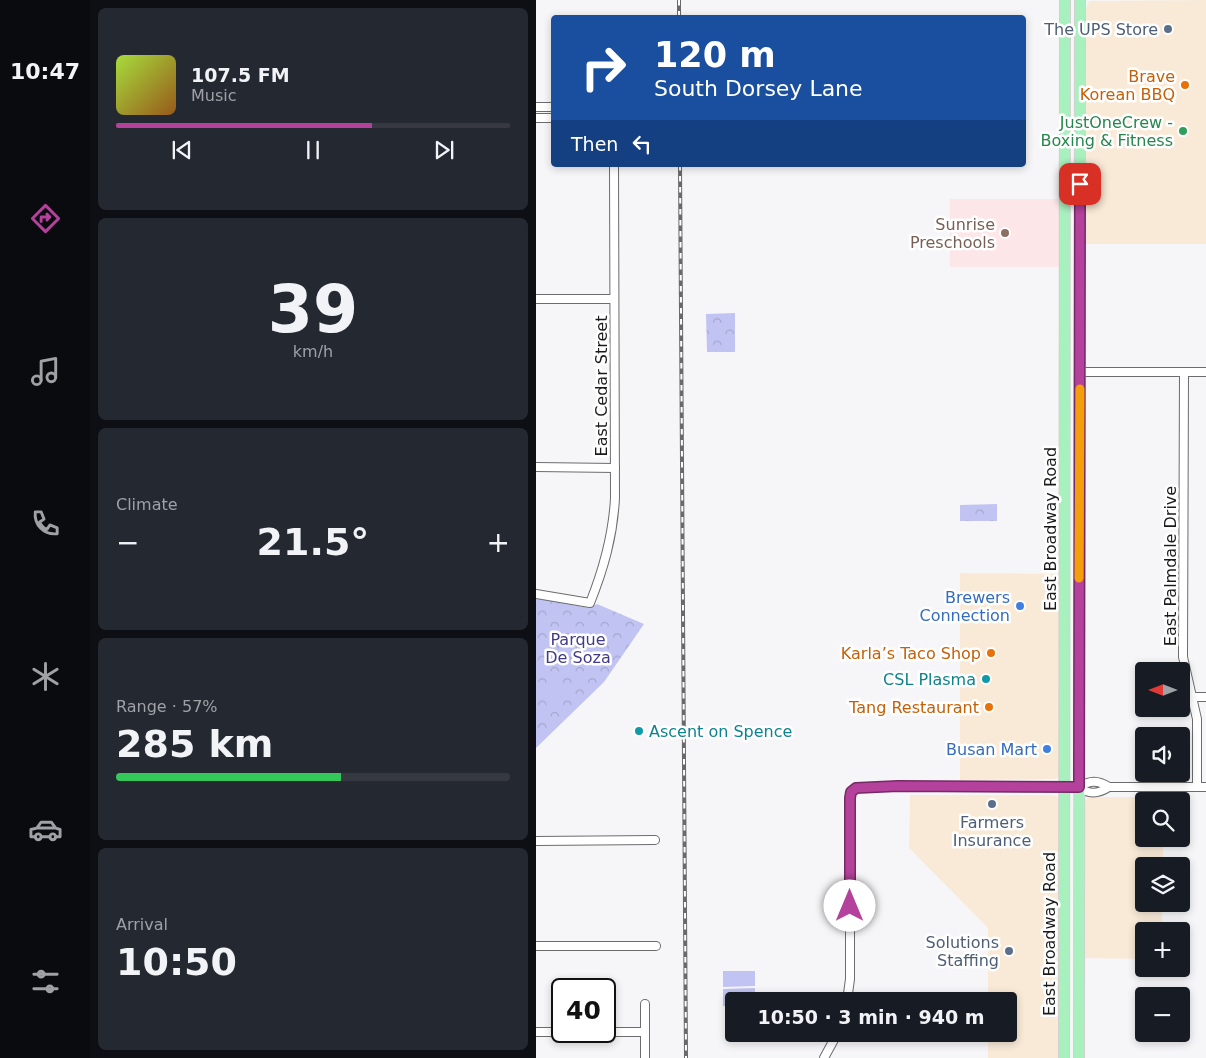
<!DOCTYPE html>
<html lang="en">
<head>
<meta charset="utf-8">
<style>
	:root { --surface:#171b24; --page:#242831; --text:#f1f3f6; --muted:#9ea1a6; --line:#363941; --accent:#b4419b }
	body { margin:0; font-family:"DejaVu Sans",sans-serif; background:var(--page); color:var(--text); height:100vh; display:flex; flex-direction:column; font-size:19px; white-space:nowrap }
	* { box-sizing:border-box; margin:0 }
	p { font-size:16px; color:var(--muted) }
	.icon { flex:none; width:28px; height:28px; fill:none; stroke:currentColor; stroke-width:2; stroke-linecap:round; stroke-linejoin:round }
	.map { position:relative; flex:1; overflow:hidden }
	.sheet { display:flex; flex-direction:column; gap:8px; padding:8px; background:#0d0f14; width:446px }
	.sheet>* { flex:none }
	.hud { position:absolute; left:15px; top:15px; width:475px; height:152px; border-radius:5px; box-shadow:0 2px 8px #0003; background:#1a4fa0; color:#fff; overflow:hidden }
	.needle { width:32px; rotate:270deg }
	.fabs { position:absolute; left:599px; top:662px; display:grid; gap:10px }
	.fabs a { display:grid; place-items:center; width:55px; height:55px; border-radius:5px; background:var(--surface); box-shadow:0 2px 8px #0003; font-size:25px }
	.speed { position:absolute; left:15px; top:978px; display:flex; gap:10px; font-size:25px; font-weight:700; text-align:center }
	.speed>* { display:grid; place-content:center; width:65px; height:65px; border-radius:50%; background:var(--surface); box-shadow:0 2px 8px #0003; line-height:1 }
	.speed .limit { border:2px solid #111; border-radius:8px; background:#fff; color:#111 }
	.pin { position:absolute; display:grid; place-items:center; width:42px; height:42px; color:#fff; margin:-21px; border-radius:10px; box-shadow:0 2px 8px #0006 }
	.me { position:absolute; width:55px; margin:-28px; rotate:0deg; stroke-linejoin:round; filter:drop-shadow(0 0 4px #0008) }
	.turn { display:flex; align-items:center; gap:18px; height:105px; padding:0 20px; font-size:22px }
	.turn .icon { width:65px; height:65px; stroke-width:2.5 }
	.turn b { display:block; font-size:35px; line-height:42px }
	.then { display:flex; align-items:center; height:48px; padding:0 20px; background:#0003; gap:10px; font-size:19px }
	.big { font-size:38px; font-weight:600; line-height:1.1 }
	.sheet .tile { flex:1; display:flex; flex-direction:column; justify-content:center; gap:8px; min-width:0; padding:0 18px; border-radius:8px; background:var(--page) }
	.sheet .dial { align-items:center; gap:0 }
	.dial b { font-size:65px; line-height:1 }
	.song { display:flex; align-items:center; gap:15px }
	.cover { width:60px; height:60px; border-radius:8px; background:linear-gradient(135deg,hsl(80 70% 55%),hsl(30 70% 35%)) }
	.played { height:5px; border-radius:2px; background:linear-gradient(90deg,var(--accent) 65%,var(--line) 65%) }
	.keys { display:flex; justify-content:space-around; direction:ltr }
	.heat { display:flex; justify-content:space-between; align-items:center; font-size:28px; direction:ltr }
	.charge { height:8px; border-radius:4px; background:linear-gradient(90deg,#34c759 57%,var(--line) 0) }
	.trip { position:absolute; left:189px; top:992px; width:292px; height:50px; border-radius:5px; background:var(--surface); box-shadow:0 2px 8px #0003; font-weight:600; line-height:50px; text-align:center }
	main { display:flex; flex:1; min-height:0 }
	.tabs { display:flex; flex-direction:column; width:90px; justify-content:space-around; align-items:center; background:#090b0e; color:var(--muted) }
	.tabs .icon { width:35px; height:35px }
	.tabs .current { color:var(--accent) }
	.tabs b { font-size:22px; color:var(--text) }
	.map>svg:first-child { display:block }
	.commercial { fill:#f9ead7 }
	.education { fill:#fce6e8 }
	.forest { fill:url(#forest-crowns) }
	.pitch { fill:#c1c3f2 }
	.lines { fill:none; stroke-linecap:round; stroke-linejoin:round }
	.minor-casing { stroke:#6c6c6e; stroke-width:10 }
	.major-casing { stroke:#d1d1d1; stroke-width:12 }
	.minor { stroke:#fff; stroke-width:8 }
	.major { stroke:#a8f1be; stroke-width:10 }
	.rail-casing { stroke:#69696a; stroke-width:4 }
	.rail { stroke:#fff; stroke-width:2; stroke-dasharray:5.5; stroke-linecap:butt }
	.route-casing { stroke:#752a65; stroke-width:12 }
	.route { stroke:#b4419b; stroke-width:9 }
	.slow { stroke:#f59e0b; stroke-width:9 }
	.service-dot { fill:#5c6f8a; stroke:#fff; stroke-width:2 }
	.food-dot { fill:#e8710a; stroke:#fff; stroke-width:2 }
	.leisure-dot { fill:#2e9e5b; stroke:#fff; stroke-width:2 }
	.education-dot { fill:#8d6e63; stroke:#fff; stroke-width:2 }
	.shop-dot { fill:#3f7fe0; stroke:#fff; stroke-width:2 }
	.culture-dot { fill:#0f9aa8; stroke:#fff; stroke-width:2 }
	.labels { text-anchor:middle; stroke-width:5; stroke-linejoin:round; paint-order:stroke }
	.service-label { font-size:16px; fill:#4e5e75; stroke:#fff; text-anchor:end }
	.food-label { font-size:16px; fill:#c56008; stroke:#fff; text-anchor:end }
	.leisure-label { font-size:16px; fill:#27864d; stroke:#fff; text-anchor:end }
	.education-label { font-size:16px; fill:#785e54; stroke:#fff; text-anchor:end }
	.street-label { font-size:16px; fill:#1a1a1b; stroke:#fff }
	.shop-label { font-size:16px; fill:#366cbe; stroke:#fff; text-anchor:end }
	.park-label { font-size:16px; fill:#413b8a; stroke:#fff }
	.culture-label { font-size:16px; fill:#0d838f; stroke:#fff; text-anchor:end }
</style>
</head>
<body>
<main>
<nav class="tabs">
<b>10:47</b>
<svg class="icon current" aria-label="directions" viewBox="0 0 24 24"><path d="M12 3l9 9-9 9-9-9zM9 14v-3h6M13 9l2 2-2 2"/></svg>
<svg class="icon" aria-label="music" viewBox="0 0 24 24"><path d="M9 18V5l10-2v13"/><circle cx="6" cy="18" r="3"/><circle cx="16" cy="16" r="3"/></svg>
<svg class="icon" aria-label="phone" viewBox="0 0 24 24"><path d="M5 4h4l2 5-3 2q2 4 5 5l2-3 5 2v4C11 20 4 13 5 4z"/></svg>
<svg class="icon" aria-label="climate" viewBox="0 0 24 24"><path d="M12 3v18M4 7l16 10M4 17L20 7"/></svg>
<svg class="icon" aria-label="car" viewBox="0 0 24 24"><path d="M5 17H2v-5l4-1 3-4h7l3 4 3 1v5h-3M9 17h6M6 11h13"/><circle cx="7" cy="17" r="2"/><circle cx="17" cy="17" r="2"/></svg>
<svg class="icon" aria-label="filters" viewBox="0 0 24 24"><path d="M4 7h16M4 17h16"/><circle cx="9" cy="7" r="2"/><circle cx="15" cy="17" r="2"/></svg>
</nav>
<section class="sheet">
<div class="tile">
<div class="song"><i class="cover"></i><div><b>107.5 FM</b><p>Music</p></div></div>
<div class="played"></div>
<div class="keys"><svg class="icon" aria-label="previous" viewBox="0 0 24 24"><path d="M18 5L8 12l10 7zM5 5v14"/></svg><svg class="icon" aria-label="pause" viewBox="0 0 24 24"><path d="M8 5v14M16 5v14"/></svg><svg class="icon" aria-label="next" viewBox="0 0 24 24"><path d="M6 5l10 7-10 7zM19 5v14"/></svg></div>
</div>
<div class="tile dial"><b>39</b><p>km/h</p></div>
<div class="tile"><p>Climate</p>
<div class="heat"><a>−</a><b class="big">21.5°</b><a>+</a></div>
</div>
<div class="tile"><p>Range · 57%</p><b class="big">285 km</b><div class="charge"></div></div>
<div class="tile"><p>Arrival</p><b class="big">10:50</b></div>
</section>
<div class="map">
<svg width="670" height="1058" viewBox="0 0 670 1058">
	<defs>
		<pattern id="forest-crowns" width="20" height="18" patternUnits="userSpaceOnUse" patternTransform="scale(1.25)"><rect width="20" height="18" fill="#c1c3f2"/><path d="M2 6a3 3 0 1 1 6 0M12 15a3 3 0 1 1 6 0" fill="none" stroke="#a5a7cf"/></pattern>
	</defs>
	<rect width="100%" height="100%" fill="#f6f6f8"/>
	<g class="commercial">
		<polygon points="670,0 670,244 549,244 550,9 553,1"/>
		<polygon points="424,573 523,574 524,770 522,778 518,779 424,780"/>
		<polygon points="374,795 516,795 523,797 523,1058 452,1058 452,1034 472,1034 472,1001 452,1001 452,928 373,848"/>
		<polygon points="553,797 627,797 627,801 608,801 608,839 627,839 627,866 608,866 608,904 626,904 626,931 608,931 607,959 548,958 548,802"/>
	</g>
	<polygon class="education" points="414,199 524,199 523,267 414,267"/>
	<g class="forest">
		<polygon points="199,313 199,352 171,352 170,314"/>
		<polygon points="461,504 461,521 424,521 424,505"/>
		<polygon points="0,598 53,608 61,604 108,624 68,682 0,748"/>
	</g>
	<g class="pitch">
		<polygon points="0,682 25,684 24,700 0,699"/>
		<polygon points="187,971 219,971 219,986 187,987"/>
		<polygon points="219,988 219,1001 198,1001 197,1006 187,1006 187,989"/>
	</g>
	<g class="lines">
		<defs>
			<g id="minor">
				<polyline points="0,107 18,107"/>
				<polyline points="0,118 18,118"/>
				<polyline points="0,299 78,299"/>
				<polyline points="544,372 670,372"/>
				<polyline points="648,372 647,657 661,719 661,787"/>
				<polyline points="0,467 79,468"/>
				<path d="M0,594L54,603C68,568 77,536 79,498L78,165"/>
				<polyline points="656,697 670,697"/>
				<path d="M543,787C553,795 562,794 573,787"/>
				<polyline points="0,841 119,840"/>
				<polyline points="0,946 120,946"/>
				<path d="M311,1001L314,979V798L315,792L320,788L362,786L543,787C554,780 562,780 573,787H670"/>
				<polyline points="109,1004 109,1058"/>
				<polyline points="0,1032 109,1032"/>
				<polyline points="288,1058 301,1034"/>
			</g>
			<g id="major">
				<polyline points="528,1058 529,0"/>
				<polyline points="543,1058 544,0"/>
			</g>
		</defs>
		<use href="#minor" class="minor-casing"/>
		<use href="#major" class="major-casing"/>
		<use href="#minor" class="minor"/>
		<use href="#major" class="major"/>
		<defs>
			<g id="rail">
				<polyline points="143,0 143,18"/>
				<polyline points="144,165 150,1058"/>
			</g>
		</defs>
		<use href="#rail" class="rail-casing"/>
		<use href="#rail" class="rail"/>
	</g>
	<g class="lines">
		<defs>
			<polyline id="route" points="314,906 314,798 315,792 320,788 362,786 543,787 544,184"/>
		</defs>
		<use href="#route" class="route-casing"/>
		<use href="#route" class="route"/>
		<polyline class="slow" points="543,578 544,389"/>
	</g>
	<g class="service-dot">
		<circle cx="632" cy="29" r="5"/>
		<circle cx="456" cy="804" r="5"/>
		<circle cx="473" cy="951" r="5"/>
	</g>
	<g class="food-dot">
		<circle cx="649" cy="85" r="5"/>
		<circle cx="455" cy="653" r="5"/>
		<circle cx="453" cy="707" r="5"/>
	</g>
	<circle class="leisure-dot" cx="647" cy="131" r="5"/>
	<circle class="education-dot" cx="469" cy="233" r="5"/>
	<g class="shop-dot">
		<circle cx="484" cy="606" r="5"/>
		<circle cx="511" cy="749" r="5"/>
	</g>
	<g class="culture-dot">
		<circle cx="450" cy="679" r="5"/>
		<circle cx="103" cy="731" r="5"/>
	</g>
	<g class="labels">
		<g class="service-label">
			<text x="622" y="35">The UPS Store</text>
			<text x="456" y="828" text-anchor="middle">Farmers<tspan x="456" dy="18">Insurance</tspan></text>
			<text x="463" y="948">Solutions<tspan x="463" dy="18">Staffing</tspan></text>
		</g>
		<g class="food-label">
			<text x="639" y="82">Brave<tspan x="639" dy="18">Korean BBQ</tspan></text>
			<text x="445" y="659">Karla’s Taco Shop</text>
			<text x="443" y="713">Tang Restaurant</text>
		</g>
		<g class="leisure-label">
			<text x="637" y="128">JustOneCrew -<tspan x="637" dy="18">Boxing &amp; Fitness</tspan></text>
		</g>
		<g class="education-label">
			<text x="459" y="230">Sunrise<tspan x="459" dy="18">Preschools</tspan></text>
		</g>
		<g class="street-label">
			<text transform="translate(65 386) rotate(-90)" y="6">East Cedar Street</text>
			<text transform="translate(514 529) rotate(-90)" y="6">East Broadway Road</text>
			<text transform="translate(634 566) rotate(-90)" y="6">East Palmdale Drive</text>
			<text transform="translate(513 934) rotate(-90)" y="6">East Broadway Road</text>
		</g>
		<g class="shop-label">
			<text x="474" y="603">Brewers<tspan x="474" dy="18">Connection</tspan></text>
			<text x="501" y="755">Busan Mart</text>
		</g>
		<g class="park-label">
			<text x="42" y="645">Parque<tspan x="42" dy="18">De Soza</tspan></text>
		</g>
		<g class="culture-label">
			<text x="440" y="685">CSL Plasma</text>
			<text x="113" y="737" text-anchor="start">Ascent on Spence</text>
		</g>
	</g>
</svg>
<div class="fabs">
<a><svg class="needle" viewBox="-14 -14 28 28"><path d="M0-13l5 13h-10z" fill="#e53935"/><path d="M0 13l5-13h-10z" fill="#9ea1a6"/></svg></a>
<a><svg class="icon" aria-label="sound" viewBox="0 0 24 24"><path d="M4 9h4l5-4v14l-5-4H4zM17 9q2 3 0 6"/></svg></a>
<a><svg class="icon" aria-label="search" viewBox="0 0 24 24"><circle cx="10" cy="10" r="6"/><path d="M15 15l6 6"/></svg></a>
<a><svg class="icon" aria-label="layers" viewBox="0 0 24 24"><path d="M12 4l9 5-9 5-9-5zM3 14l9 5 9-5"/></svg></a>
<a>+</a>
<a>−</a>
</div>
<div class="speed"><div class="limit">40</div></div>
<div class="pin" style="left:544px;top:184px;background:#d93025"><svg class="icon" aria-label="arrive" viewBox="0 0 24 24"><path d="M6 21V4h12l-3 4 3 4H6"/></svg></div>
<svg class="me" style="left:314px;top:906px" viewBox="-20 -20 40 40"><circle r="19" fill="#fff"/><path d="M0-13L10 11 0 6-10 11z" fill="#b4419b"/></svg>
<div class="trip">10:50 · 3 min · 940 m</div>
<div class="hud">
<div class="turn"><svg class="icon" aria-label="right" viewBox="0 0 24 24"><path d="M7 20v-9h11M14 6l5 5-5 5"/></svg><div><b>120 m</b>South Dorsey Lane</div></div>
<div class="then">Then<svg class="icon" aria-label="left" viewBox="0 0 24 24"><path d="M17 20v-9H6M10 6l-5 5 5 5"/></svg></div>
</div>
</div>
</main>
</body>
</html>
